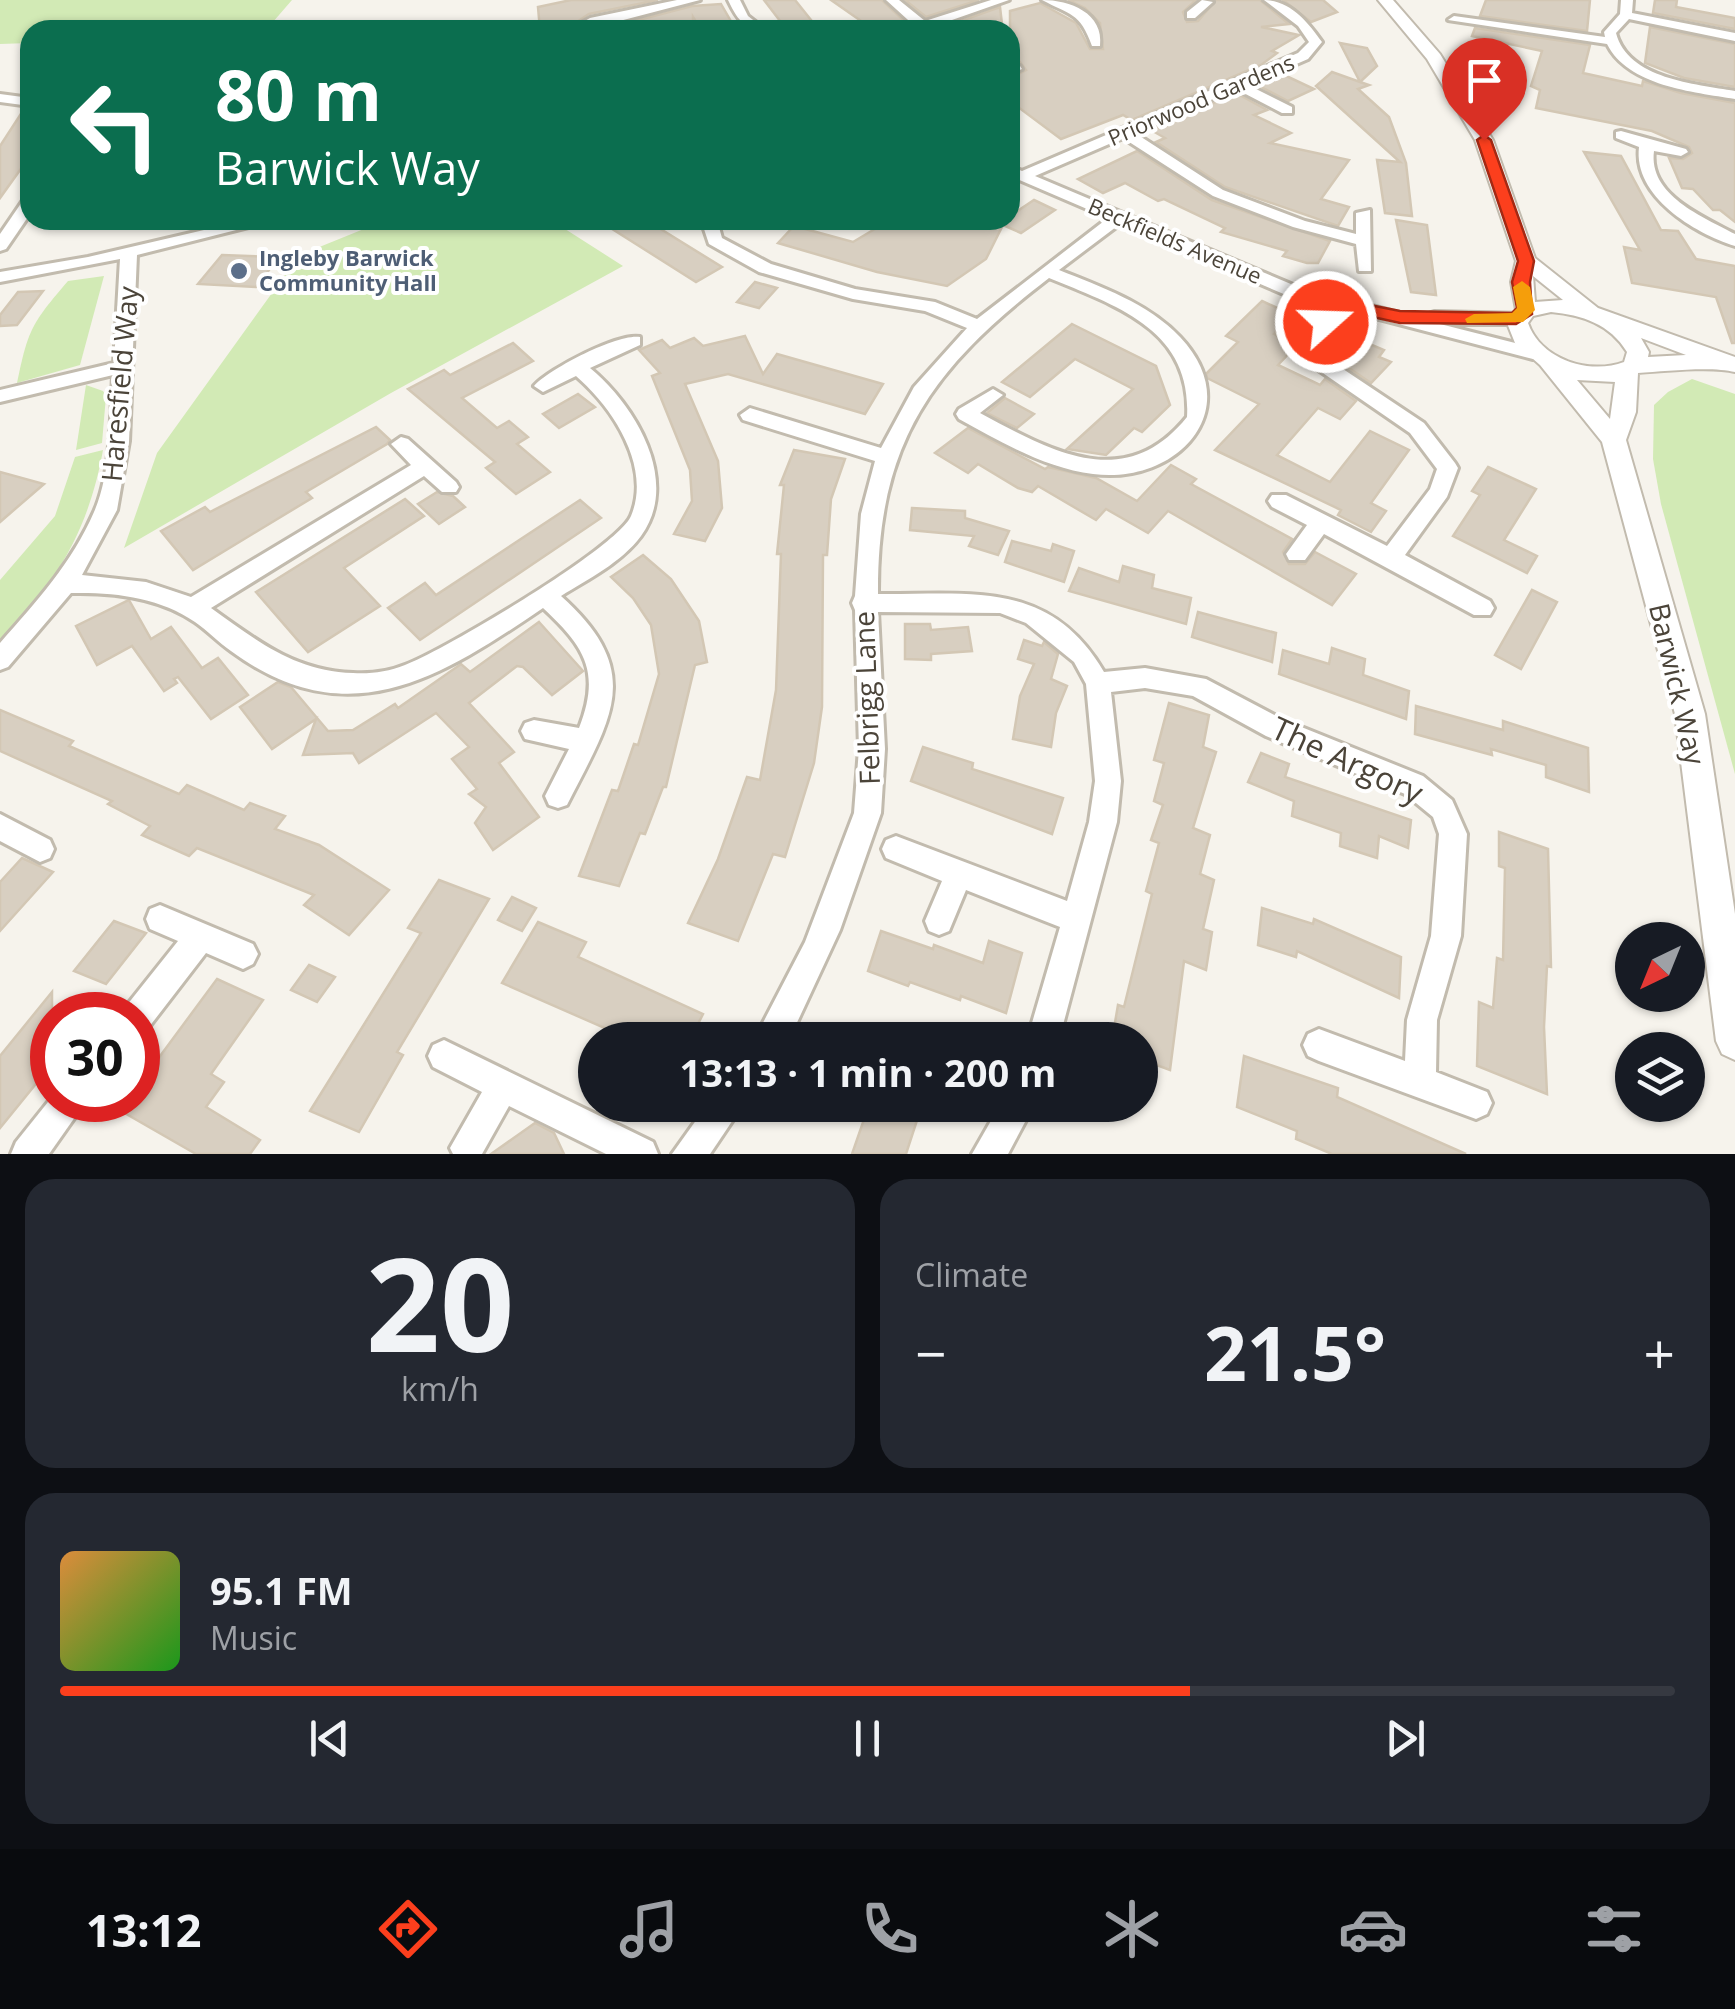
<!DOCTYPE html>
<html lang="en">
<head>
<meta charset="utf-8">
<style>
	:root { --surface:#171b24; --page:#242831; --text:#f1f3f6; --muted:#9ea1a6; --line:#363941; --accent:#fc3f1d }
	body { margin:0; font-family:"Open Sans",sans-serif; background:var(--page); color:var(--text); height:100vh; display:flex; flex-direction:column; font-size:38px; white-space:nowrap }
	* { box-sizing:border-box; margin:0 }
	p { font-size:32px; color:var(--muted) }
	.icon { flex:none; width:55px; height:55px; fill:none; stroke:currentColor; stroke-width:2; stroke-linecap:round; stroke-linejoin:round }
	.map { position:relative; height:1154px; overflow:hidden }
	.panel { display:flex; flex-direction:column; gap:25px; padding:25px; background:#0d0f14; flex:1 }
	.panel>* { flex:none }
	.top-card { position:absolute; left:20px; top:20px; width:1000px; height:210px; border-radius:30px; box-shadow:0 2px 8px #0004; background:#0b6e4f; color:#fff; overflow:hidden }
	.needle { width:65px; rotate:223deg }
	.controls { position:absolute; left:1615px; top:922px; display:grid; gap:20px }
	.controls a { display:grid; place-items:center; width:90px; height:90px; border-radius:50%; background:var(--surface); box-shadow:0 2px 8px #0004; font-size:50px }
	.speed { position:absolute; left:30px; top:992px; display:flex; gap:20px; font-size:50px; font-weight:700; text-align:center }
	.speed>* { display:grid; place-content:center; width:130px; height:130px; border-radius:50%; background:var(--surface); box-shadow:0 2px 8px #0004; line-height:1 }
	.speed .limit { border:15px solid #d22; background:#fff; color:#111 }
	.pin { position:absolute; display:grid; place-items:center; width:85px; height:85px; color:#fff; margin:-102px -42px; border-radius:50% 50% 50% 0; rotate:-45deg; box-shadow:0 0 10px #0007 }
	.pin .icon { rotate:45deg }
	.me { position:absolute; width:110px; margin:-55px; rotate:70deg; stroke-linejoin:round; filter:drop-shadow(0 0 8px #0008) }
	.turn { display:flex; align-items:center; gap:35px; height:210px; padding:0 30px; font-size:45px }
	.turn .icon { width:130px; height:130px; stroke-width:2.5 }
	.turn b { display:block; font-size:70px; line-height:85px }
	.big { font-size:75px; font-weight:700; line-height:1.1 }
	.panel .card { flex:1; display:flex; flex-direction:column; justify-content:center; gap:15px; min-width:0; padding:0 35px; border-radius:30px; background:var(--page) }
	.panel .dial { align-items:center; gap:0 }
	.dial b { font-size:130px; line-height:1 }
	.song { display:flex; align-items:center; gap:30px }
	.cover { width:120px; height:120px; border-radius:15px; background:linear-gradient(135deg,hsl(30 70% 55%),hsl(120 70% 35%)) }
	.played { height:10px; border-radius:5px; background:linear-gradient(90deg,var(--accent) 70%,var(--line) 70%) }
	.keys { display:flex; justify-content:space-around; direction:ltr }
	.heat { display:flex; justify-content:space-between; align-items:center; font-size:55px; direction:ltr }
	.panel .tiles { flex:1; display:grid; gap:25px; grid-template-columns:1fr 1fr }
	.card:last-child { grid-column:span 2 }
	.trip { position:absolute; left:578px; top:1022px; width:580px; height:100px; border-radius:50px; background:var(--surface); box-shadow:0 2px 8px #0004; font-weight:700; line-height:100px; text-align:center }
	.menu { display:flex; height:160px; justify-content:space-around; align-items:center; background:#090b0e; color:var(--muted) }
	.menu .icon { width:70px; height:70px }
	.menu .active { color:var(--accent) }
	.menu b { font-size:45px; color:var(--text) }
	.map>svg:first-child { display:block }
	.green { fill:#d2eab5 }
	.building { fill:#d8cfc1; stroke:#d3c7b4; stroke-width:2.5 }
	.lines { fill:none; stroke-linecap:round; stroke-linejoin:round }
	.minor-casing { stroke:#c2bbae; stroke-width:6 }
	.tertiary-casing { stroke:#c2bbae; stroke-width:4 }
	.minor { fill:#fff; fill-rule:evenodd }
	.tertiary { fill:#fff; fill-rule:evenodd }
	.route { fill:#fc3f1d; stroke:#a42913; stroke-width:2.5 }
	.slow { fill:#f59e0b }
	.service-dot { fill:#5c6f8a; stroke:#fff; stroke-width:4 }
	.labels { text-anchor:middle; stroke-width:8; stroke-linejoin:round; paint-order:stroke }
	.far-street-label { font-size:22px; fill:#4b4439; stroke:#fff }
	.far-service-label { font-size:22px; font-weight:bold; fill:#4e5e75; stroke:#fff; text-anchor:start }
	.street-label { font-size:28px; fill:#4b4439; stroke:#fff }
	.near-street-label { font-size:32px; fill:#4b4439; stroke:#fff }
</style>
</head>
<body>
<div class="map">
<svg width="1735" height="1154" viewBox="0 0 1735 1154">
	<rect width="100%" height="100%" fill="#f6f3ec"/>
	<g class="green">
		<polygon points="0,0 292,0 266,30 30,30 30,43 0,44"/>
		<polygon points="386,220 551,220 623,266 391,393 124,548 157,453 285,275 312,250"/>
		<path d="M104,276L80,365L17,383C28,329 32,323 68,281Z"/>
		<polygon points="1692,379 1735,394 1735,774 1661,504 1653,459 1654,405 1668,392"/>
		<polygon points="86,385 103,391 106,396 102,443 76,450"/>
		<path d="M103,450C88,533 56,582 0,643V580L55,516L75,457Z"/>
	</g>
	<g class="building">
		<polygon points="571,0 658,0 589,14 565,30 540,30 538,7"/>
		<polygon points="764,0 795,0 819,30 787,30"/>
		<polygon points="831,0 882,0 914,30 874,30"/>
		<polygon points="905,0 979,0 926,17"/>
		<polygon points="1068,0 1196,0 1183,12 1187,22 1198,21 1216,0 1260,0 1289,24 1261,27 1299,35 1272,51 1277,53 1261,65 1132,120 1123,115 1061,139 1010,101 1010,78 1026,70 1020,62 1010,62 1010,11 1040,3 1076,23 1090,49 1103,49 1100,23 1085,8"/>
		<polygon points="1283,0 1323,0 1337,12 1311,22"/>
		<polygon points="1486,0 1590,0 1587,31 1480,16"/>
		<polygon points="1655,0 1677,0 1676,7 1735,18 1735,29 1653,13"/>
		<polygon points="721,4 736,30 701,30 693,17 693,24 650,30 600,30 692,6"/>
		<polygon points="1000,7 1002,24 979,30 938,29"/>
		<polygon points="1650,27 1735,44 1735,87 1684,78 1645,63"/>
		<polygon points="1475,28 1590,45 1583,73 1642,86 1643,81 1681,93 1735,103 1735,222 1720,210 1713,210 1693,189 1682,188 1669,158 1683,159 1692,153 1689,147 1652,131 1536,108 1540,90 1531,86 1542,51 1472,36"/>
		<polygon points="1340,43 1367,48 1377,66 1360,82 1369,85 1358,89 1389,117 1406,163 1412,216 1385,213 1377,160 1400,162 1316,86 1332,72 1360,82"/>
		<polygon points="1282,74 1314,89 1288,101 1257,85"/>
		<polygon points="1236,93 1267,110 1254,115 1291,133 1270,143 1349,160 1321,199 1349,207 1338,226 1225,187 1156,142 1165,138 1151,130"/>
		<polygon points="24,109 30,110 30,156 0,198 0,146"/>
		<polygon points="1137,151 1212,200 1330,241 1318,263 1307,263 1283,256 1287,251 1221,232 1225,228 1164,199 1158,201 1125,183 1103,193 1078,179"/>
		<polygon points="1584,152 1621,156 1661,230 1678,231 1696,259 1735,266 1735,343 1732,343 1716,297 1632,283 1624,247 1640,250"/>
		<polygon points="1034,200 1055,210 1021,233 1003,225 986,259 947,286 877,272 778,243 794,226 853,242 890,220 1010,220 1010,216"/>
		<polygon points="598,220 646,220 722,267 696,282"/>
		<polygon points="1396,220 1427,225 1436,295 1411,292"/>
		<polygon points="222,255 249,256 279,257 256,287 198,284"/>
		<polygon points="755,282 777,288 759,308 737,302"/>
		<polygon points="43,291 17,325 0,326 0,315 18,292"/>
		<polygon points="1262,301 1293,315 1274,334 1297,345 1278,365 1320,385 1325,379 1356,401 1340,419 1318,408 1277,455 1330,482 1370,431 1409,450 1371,503 1386,511 1371,532 1338,515 1341,510 1215,450 1259,404 1207,378 1206,374 1238,342 1226,336"/>
		<polygon points="1072,324 1156,366 1170,405 1142,432 1134,428 1106,455 1067,449 1133,389 1075,359 1030,397 1002,382"/>
		<polygon points="745,336 763,374 777,354 883,384 865,414 728,374 685,384 718,461 722,508 705,541 674,534 692,501 690,470 652,376 660,373 639,350 662,340 670,348 694,338 703,346"/>
		<polygon points="1360,340 1384,350 1379,357 1391,362 1371,383 1340,362"/>
		<polygon points="513,343 533,361 462,398 497,428 509,421 528,437 517,444 550,472 516,494 486,468 495,462 408,389 444,370 450,375"/>
		<polygon points="578,394 595,407 559,428 543,414"/>
		<polygon points="1005,398 1034,414 1017,428 987,413"/>
		<polygon points="376,427 390,440 387,444 306,492 312,498 193,570 161,531 205,507 210,512"/>
		<polygon points="968,428 1045,469 1048,467 1096,478 1137,501 1171,465 1196,479 1191,484 1292,539 1283,552 1289,564 1305,564 1315,552 1356,574 1332,605 1168,511 1148,533 1106,509 1096,520 1038,486 1032,492 1018,488 978,464 968,473 935,453"/>
		<polygon points="794,450 845,459 831,499 827,555 823,555 822,707 814,763 785,857 773,854 738,941 688,923 718,859 747,777 760,780 776,690 781,554 777,554 784,485 780,485"/>
		<polygon points="1488,467 1536,489 1504,540 1537,556 1527,573 1453,536 1480,495 1472,491"/>
		<polygon points="0,472 44,484 0,522"/>
		<polygon points="437,492 453,496 465,507 439,524 418,504"/>
		<polygon points="405,499 424,516 344,568 380,606 308,652 256,592"/>
		<polygon points="580,500 601,518 420,640 388,608 425,583 436,595"/>
		<polygon points="912,508 965,511 965,518 1009,531 998,555 969,546 974,536 910,530"/>
		<polygon points="1012,541 1051,551 1053,544 1074,551 1064,582 1005,562"/>
		<polygon points="643,555 671,579 699,621 707,662 695,665 666,787 663,787 645,834 640,833 619,886 579,876 612,790 618,791 634,744 638,745 659,674 651,625 633,598 611,577"/>
		<polygon points="1123,566 1154,575 1152,588 1191,598 1186,624 1069,591 1079,568 1119,582"/>
		<polygon points="1532,590 1557,602 1521,669 1495,655"/>
		<polygon points="129,600 151,639 171,627 202,668 218,658 248,695 211,719 178,677 174,679 177,683 164,691 132,646 97,665 76,626"/>
		<polygon points="1198,612 1276,633 1272,662 1192,637"/>
		<polygon points="539,622 583,671 552,695 523,667 517,666 469,703 514,752 499,763 539,817 493,850 475,823 486,807 469,794 477,789 452,759 469,747 436,713 359,763 353,753 303,755 316,719 272,749 240,707 278,682 291,687 328,731 353,730 395,704 398,708 461,664 470,672"/>
		<polygon points="905,624 930,624 931,630 968,627 972,651 931,654 931,660 905,659"/>
		<polygon points="1024,640 1042,646 1044,642 1058,654 1051,679 1067,686 1056,713 1051,747 1013,739 1020,696 1034,664 1018,659"/>
		<polygon points="1332,648 1365,659 1363,675 1409,691 1406,719 1279,674 1283,650 1329,664"/>
		<polygon points="1169,703 1209,715 1203,747 1216,752 1193,828 1210,835 1200,874 1214,880 1203,929 1212,932 1206,970 1184,961 1170,1070 1140,1059 1140,1040 1112,1040 1118,1005 1124,1007 1152,894 1146,891 1159,843 1151,840 1163,805 1154,801 1164,763 1154,760"/>
		<polygon points="1416,706 1503,730 1503,721 1588,748 1589,792 1546,777 1546,765 1491,749 1492,755 1415,734"/>
		<polygon points="0,710 73,741 69,746 179,794 187,785 244,810 250,803 285,816 275,829 319,845 389,890 349,935 304,905 314,895 197,848 189,856 142,835 150,826 108,804 112,801 0,751"/>
		<polygon points="923,747 973,763 972,769 1063,798 1052,834 911,781"/>
		<polygon points="1261,753 1289,764 1285,777 1411,820 1408,848 1379,836 1377,858 1340,846 1341,833 1292,816 1294,801 1248,782"/>
		<polygon points="1499,832 1548,849 1551,967 1547,966 1544,1027 1547,1094 1477,1066 1479,1002 1493,1008 1497,958 1503,960 1505,868 1499,866"/>
		<polygon points="22,858 53,872 0,931 0,882"/>
		<polygon points="439,880 489,899 397,1052 403,1055 359,1132 310,1111 421,933 408,928"/>
		<polygon points="512,897 536,908 522,931 498,920"/>
		<polygon points="1262,908 1313,924 1314,919 1401,957 1399,998 1297,951 1296,957 1258,945"/>
		<polygon points="114,921 146,933 106,984 74,971"/>
		<polygon points="538,922 586,942 578,957 703,1014 690,1040 632,1040 502,983"/>
		<polygon points="881,931 933,949 934,945 983,963 989,941 1022,953 1006,1013 961,996 960,1000 910,982 908,986 868,971"/>
		<polygon points="309,965 335,977 317,1002 291,990"/>
		<polygon points="217,979 263,1000 211,1074 224,1082 206,1107 260,1140 250,1154 196,1154 102,1100 138,1100 138,1086"/>
		<polygon points="52,992 52,1064 0,1128 0,1056"/>
		<polygon points="1244,1056 1338,1088 1337,1097 1466,1154 1332,1154 1296,1139 1297,1131 1237,1107"/>
		<polygon points="869,1105 922,1105 906,1154 852,1154"/>
		<polygon points="535,1123 554,1133 564,1154 491,1154"/>
	</g>
	<g class="lines">
		<defs>
			<g id="minor">
				<polygon points="677,0 700,0 585,30 569,30 590,18"/>
				<path d="M728,0H740L748,16L766,30C744,30 737,19 728,0Z"/>
				<polygon points="886,0 899,0 925,21 991,0 1009,0 932,27 935,30 918,29"/>
				<path d="M1042,0C1070,0 1104,13 1100,46H1092C1080,12 1070,15 1042,0Z"/>
				<polygon points="1202,0 1213,2 1195,18 1187,18 1187,12"/>
				<path d="M1264,0C1290,0 1308,22 1322,42L1308,59L1248,85L1292,107V113H1282L1236,89L1135,133L1223,190L1305,221L1356,234V213L1370,210L1371,271H1359L1356,244L1293,227L1213,196L1123,138L1035,176L1298,287L1426,320L1428,314L1434,312L1522,314V322L1516,324H1440L1539,349V357L1533,359L1341,309L1324,349L1331,361L1424,423L1455,463L1458,468L1447,497L1405,555L1490,601L1494,608L1490,615H1474L1324,534L1305,560H1289L1286,554L1307,525L1272,507L1268,501L1272,495H1286L1387,546L1430,489L1437,469L1410,433L1317,369L1306,349L1325,305L1286,295L1120,224L1059,270C1101,287 1148,303 1180,337C1248,409 1177,485 1093,474C1045,468 1001,442 959,419L956,414L959,409L993,389L1003,395L980,413C1051,451 1125,494 1187,417C1192,330 1117,306 1049,278C932,368 877,442 878,594C970,595 1050,579 1104,672L1145,668L1206,679L1284,720L1423,776L1452,800L1467,834L1461,936L1437,1020L1436,1072L1487,1092L1492,1103L1487,1114L1476,1119L1319,1061L1308,1056L1303,1045L1308,1034L1319,1029L1405,1061L1407,1020L1431,936L1439,834L1433,817L1405,794L1266,736L1193,696L1145,688L1111,692L1121,781L1117,822L1059,1040H1027L1060,927L966,890L949,931L939,935L929,931L925,921L942,881L886,858L882,849L886,840L896,836L1067,901L1089,822L1095,781L1086,684L1074,662L1026,623L1000,613L878,612L885,749L881,813L840,930L794,1029L787,1040H754L805,942L854,813L859,749L855,610L852,603L855,596L861,514L875,461L743,420L740,415L750,408L881,448L914,387L967,328L925,311L853,299L759,272L709,244L701,220H717L722,238L771,264L855,289L935,302L977,319L1108,218L1010,176V166L1022,171L1298,53L1309,42L1298,26Z"/>
				<path d="M1621,0H1633L1632,13L1735,33V41L1629,19L1616,33C1628,79 1695,84 1735,91V99C1693,92 1628,86 1607,44L1448,20L1454,16L1605,37L1604,32L1620,14Z"/>
				<polygon points="1010,66 1020,66 1022,69 1010,74"/>
				<polygon points="0,94 30,98 30,106 0,102"/>
				<path d="M1621,131L1686,149L1688,152L1681,156L1654,151C1648,195 1703,217 1735,234V246C1694,233 1633,196 1639,147L1616,138V132Z"/>
				<polygon points="30,197 30,214 6,249 0,251 0,234 24,199"/>
				<path d="M247,220H276L137,255L129,441L117,510L82,575L146,582L191,597L411,465L391,444L401,437L408,439L456,482L459,487L456,492H442L424,476L211,608C256,640 294,671 353,673C370,674 388,672 405,665C443,651 617,548 631,516C652,466 612,407 576,376L543,392L534,386C549,369 618,333 640,337V345L590,368C635,405 681,481 641,536C621,563 588,579 561,596C646,672 611,718 567,805L558,808L549,805L545,796L569,749L525,739L521,731L525,723L534,720L579,728C601,672 585,647 543,608C440,678 348,737 231,651C218,642 208,631 195,622C159,597 114,592 71,593L8,667L0,670V643C36,602 72,563 94,512C111,474 111,417 113,375L0,402V390L114,363L120,259L0,282V272L88,257Z"/>
				<polygon points="0,814 50,840 54,849 50,858 40,862 0,841"/>
				<polygon points="160,905 253,944 258,954 253,964 243,969 206,953 149,1027 138,1031 138,1015 123,1015 127,1005 178,941 150,929 146,919 150,909"/>
				<polygon points="444,1040 653,1142 658,1154 606,1154 509,1106 482,1154 453,1154 450,1148 482,1092 433,1067 428,1056 433,1045"/>
				<polygon points="52,1097 87,1100 49,1154 11,1154 16,1142"/>
				<polygon points="707,1105 743,1105 710,1154 672,1154"/>
				<polygon points="1000,1105 1034,1105 1008,1154 972,1154"/>
			</g>
			<path id="tertiary" d="M1378,0H1393L1440,54L1493,140L1535,258L1598,308L1735,357V372C1712,366 1665,371 1638,373L1636,412L1626,440L1705,714L1735,914V1060L1722,1054L1716,1041L1675,714L1602,442L1540,365L1515,343L1507,323L1516,310L1511,282L1516,261L1475,140L1427,59ZM1533,276L1563,300L1535,302ZM1551,312C1582,315 1610,324 1627,352L1624,362C1590,375 1541,360 1528,323L1533,316ZM1641,338L1686,355L1648,357L1649,352ZM1577,380L1615,382L1610,419Z"/>
		</defs>
		<use href="#minor" class="minor-casing"/>
		<use href="#tertiary" class="tertiary-casing"/>
		<use href="#minor" class="minor"/>
		<use href="#tertiary" class="tertiary"/>
	</g>
	<polygon class="route" points="1484,135 1491,140 1534,261 1530,282 1532,314 1516,324 1400,323 1341,310 1332,326 1319,326 1316,322 1329,299 1335,298 1400,311 1512,313 1517,308 1512,282 1518,261 1477,140"/>
	<polygon class="slow" points="1522,281 1530,287 1535,310 1523,322 1467,323 1465,319 1474,314 1512,313 1517,308 1513,287"/>
	<circle class="service-dot" cx="239" cy="271" r="10"/>
	<g class="labels">
		<g class="far-street-label">
			<text transform="translate(1201 100) rotate(-23)" y="8">Priorwood Gardens</text>
			<text transform="translate(1175 241) rotate(23)" y="8">Beckfields Avenue</text>
		</g>
		<g class="far-service-label">
			<text x="259" y="266">Ingleby Barwick<tspan x="259" dy="25">Community Hall</tspan></text>
		</g>
		<g class="street-label">
			<text transform="translate(120 384) rotate(-85)" y="10">Haresfield Way</text>
			<text transform="translate(1677 684) rotate(77)" y="10">Barwick Way</text>
			<text transform="translate(867 698) rotate(-92)" y="10">Felbrigg Lane</text>
		</g>
		<g class="near-street-label">
			<text transform="translate(1347 761) rotate(25)" y="11">The Argory</text>
		</g>
	</g>
</svg>
<div class="controls">
<a><svg class="needle" viewBox="-14 -14 28 28"><path d="M0-13l5 13h-10z" fill="#e53935"/><path d="M0 13l5-13h-10z" fill="#9ea1a6"/></svg></a>
<a><svg class="icon" aria-label="layers" viewBox="0 0 24 24"><path d="M12 4l9 5-9 5-9-5zM3 14l9 5 9-5"/></svg></a>
</div>
<div class="speed"><div class="limit">30</div></div>
<div class="pin" style="left:1484px;top:140px;background:#d93025"><svg class="icon" aria-label="arrive" viewBox="0 0 24 24"><path d="M6 21V4h12l-3 4 3 4H6"/></svg></div>
<svg class="me" style="left:1326px;top:322px" viewBox="-20 -20 40 40"><circle r="17" fill="#fc3f1d" stroke="#fff" stroke-width="3"/><path d="M0-11L8 9 0 5-8 9z" fill="#fff"/></svg>
<div class="trip">13:13 · 1 min · 200 m</div>
<div class="top-card">
<div class="turn"><svg class="icon" aria-label="left" viewBox="0 0 24 24"><path d="M17 20v-9H6M10 6l-5 5 5 5"/></svg><div><b>80 m</b>Barwick Way</div></div>
</div>
</div>
<section class="panel">
<div class="tiles">
<div class="card dial"><b>20</b><p>km/h</p></div>
<div class="card"><p>Climate</p>
<div class="heat"><a>−</a><b class="big">21.5°</b><a>+</a></div>
</div>
<div class="card">
<div class="song"><i class="cover"></i><div><b>95.1 FM</b><p>Music</p></div></div>
<div class="played"></div>
<div class="keys"><svg class="icon" aria-label="previous" viewBox="0 0 24 24"><path d="M18 5L8 12l10 7zM5 5v14"/></svg><svg class="icon" aria-label="pause" viewBox="0 0 24 24"><path d="M8 5v14M16 5v14"/></svg><svg class="icon" aria-label="next" viewBox="0 0 24 24"><path d="M6 5l10 7-10 7zM19 5v14"/></svg></div>
</div>
</div>
</section>
<nav class="menu">
<b>13:12</b>
<svg class="icon active" aria-label="directions" viewBox="0 0 24 24"><path d="M12 3l9 9-9 9-9-9zM9 14v-3h6M13 9l2 2-2 2"/></svg>
<svg class="icon" aria-label="music" viewBox="0 0 24 24"><path d="M9 18V5l10-2v13"/><circle cx="6" cy="18" r="3"/><circle cx="16" cy="16" r="3"/></svg>
<svg class="icon" aria-label="phone" viewBox="0 0 24 24"><path d="M5 4h4l2 5-3 2q2 4 5 5l2-3 5 2v4C11 20 4 13 5 4z"/></svg>
<svg class="icon" aria-label="climate" viewBox="0 0 24 24"><path d="M12 3v18M4 7l16 10M4 17L20 7"/></svg>
<svg class="icon" aria-label="car" viewBox="0 0 24 24"><path d="M5 17H2v-5l4-1 3-4h7l3 4 3 1v5h-3M9 17h6M6 11h13"/><circle cx="7" cy="17" r="2"/><circle cx="17" cy="17" r="2"/></svg>
<svg class="icon" aria-label="filters" viewBox="0 0 24 24"><path d="M4 7h16M4 17h16"/><circle cx="9" cy="7" r="2"/><circle cx="15" cy="17" r="2"/></svg>
</nav>
</body>
</html>
